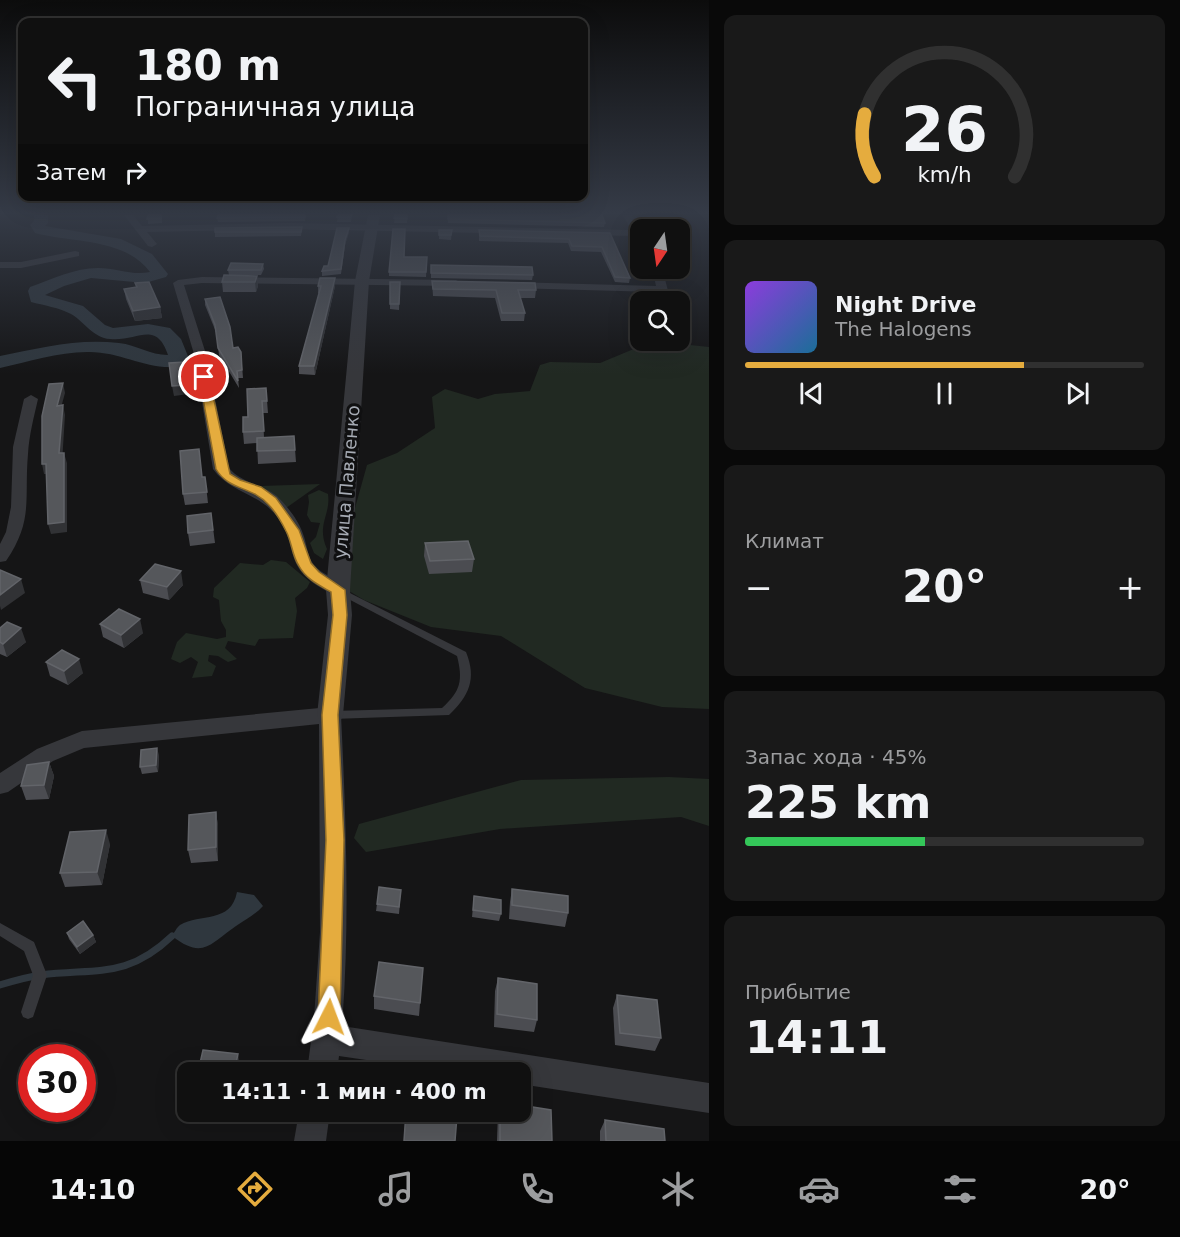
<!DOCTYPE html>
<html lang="ru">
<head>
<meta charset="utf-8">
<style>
	:root { --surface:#101010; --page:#191919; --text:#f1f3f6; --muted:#9c9d9f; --line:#303030; --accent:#e5ac3e }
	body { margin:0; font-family:"DejaVu Sans",sans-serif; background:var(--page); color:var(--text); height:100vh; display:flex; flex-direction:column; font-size:22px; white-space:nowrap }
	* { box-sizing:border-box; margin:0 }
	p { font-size:20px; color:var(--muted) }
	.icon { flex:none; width:33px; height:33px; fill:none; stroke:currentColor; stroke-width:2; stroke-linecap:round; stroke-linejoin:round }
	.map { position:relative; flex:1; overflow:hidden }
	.drawer { display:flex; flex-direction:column; gap:15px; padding:15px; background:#090909; width:471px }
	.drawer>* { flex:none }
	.hud { position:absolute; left:18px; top:18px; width:570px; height:183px; border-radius:12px; box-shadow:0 6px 24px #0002,0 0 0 2px var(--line); background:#101010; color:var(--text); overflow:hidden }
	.needle { width:39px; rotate:193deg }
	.buttons { position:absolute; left:630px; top:219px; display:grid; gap:12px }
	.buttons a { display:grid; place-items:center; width:60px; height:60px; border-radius:12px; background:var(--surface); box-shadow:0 6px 24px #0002,0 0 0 2px var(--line); font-size:30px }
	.speed { position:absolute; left:18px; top:1044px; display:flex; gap:12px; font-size:30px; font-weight:700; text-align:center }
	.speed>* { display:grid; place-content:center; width:78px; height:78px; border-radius:50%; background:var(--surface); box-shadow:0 6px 24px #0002,0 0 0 2px var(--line); line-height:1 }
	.speed .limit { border:9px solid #d22; background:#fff; color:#111 }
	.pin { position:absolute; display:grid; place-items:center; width:51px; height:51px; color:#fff; margin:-26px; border:3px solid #fff; border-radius:50%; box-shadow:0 2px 6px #0007 }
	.me { position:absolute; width:66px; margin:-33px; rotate:3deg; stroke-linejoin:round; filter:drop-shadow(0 0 4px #0008) }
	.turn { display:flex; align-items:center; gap:21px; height:126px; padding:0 18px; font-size:27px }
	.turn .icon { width:78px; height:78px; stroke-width:2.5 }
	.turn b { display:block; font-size:42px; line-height:51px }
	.then { display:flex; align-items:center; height:57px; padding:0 18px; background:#0003; gap:12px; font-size:22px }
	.big { font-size:45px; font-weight:700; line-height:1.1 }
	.drawer .widget { flex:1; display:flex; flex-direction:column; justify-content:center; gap:9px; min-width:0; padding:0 21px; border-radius:12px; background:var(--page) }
	.drawer .dial { align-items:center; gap:0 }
	.dial svg { height:156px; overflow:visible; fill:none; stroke:var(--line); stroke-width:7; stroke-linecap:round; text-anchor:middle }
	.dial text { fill:var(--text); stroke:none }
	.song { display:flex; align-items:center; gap:18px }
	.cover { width:72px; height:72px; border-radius:9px; background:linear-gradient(135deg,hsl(270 70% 55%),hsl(200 70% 35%)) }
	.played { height:6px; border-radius:3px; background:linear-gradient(90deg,var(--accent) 70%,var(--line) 70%) }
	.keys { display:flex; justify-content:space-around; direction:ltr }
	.heat { display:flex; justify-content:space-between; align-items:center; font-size:33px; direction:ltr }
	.charge { height:9px; border-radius:4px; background:linear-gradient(90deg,#34c759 45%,var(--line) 0) }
	.trip { position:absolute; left:177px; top:1062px; width:354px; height:60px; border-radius:12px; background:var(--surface); box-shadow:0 6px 24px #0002,0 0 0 2px var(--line); font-weight:700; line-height:60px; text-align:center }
	.menu { display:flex; height:96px; justify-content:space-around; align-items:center; background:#060606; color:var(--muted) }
	.menu .icon { width:42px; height:42px }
	.menu .on { color:var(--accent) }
	.menu b { font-size:27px; color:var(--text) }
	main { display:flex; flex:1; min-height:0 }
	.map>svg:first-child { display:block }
	.green { fill:#212922 }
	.water { fill:#2f373e }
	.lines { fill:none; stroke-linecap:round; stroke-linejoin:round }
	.stream { stroke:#2f373e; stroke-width:7 }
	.river { fill:#2f373e; fill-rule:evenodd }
	.service { fill:#36373b; fill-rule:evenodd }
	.minor { fill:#36373b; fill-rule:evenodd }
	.tertiary { fill:#36373b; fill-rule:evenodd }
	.wall { fill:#4b4c51 }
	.shaded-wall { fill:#313235 }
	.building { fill:#55575b; stroke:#626469; stroke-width:1.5 }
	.route { fill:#e5ac3e; stroke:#957028; stroke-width:1.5 }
	.labels { text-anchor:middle; stroke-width:6; stroke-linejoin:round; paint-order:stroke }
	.street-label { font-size:18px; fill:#a7acb5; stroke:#101011 }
</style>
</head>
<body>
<main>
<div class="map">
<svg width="709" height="1141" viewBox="0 0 709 1141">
	<rect width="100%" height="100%" fill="#151516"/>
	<g class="green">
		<polygon points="653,341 709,347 709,709 662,707 585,688 501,636 431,627 364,600 344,588 355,508 367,465 397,453 435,428 432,397 445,389 478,399 495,394 530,391 540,365 550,362 600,363"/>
		<polygon points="320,484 286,508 261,486"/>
		<path d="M319,490L328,494C331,515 316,525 327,549L323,559L314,553L310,543L316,537L320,523L311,522L307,515L309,502L308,495Z"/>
		<polygon points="271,560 286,562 310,582 307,588 295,598 297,611 293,638 259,639 255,646 228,641 225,648 237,659 228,662 218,656 209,655 208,661 216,666 212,676 192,678 198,662 191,657 180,663 171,659 177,642 186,633 217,639 226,637 226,630 221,621 219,600 213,597 214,588 240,563 263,565"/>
		<polygon points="669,777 709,779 709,826 681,817 500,829 366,852 354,838 359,824 521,780"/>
	</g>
	<path class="water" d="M237,892L254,895L263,906C255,915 246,919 236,926C210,944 203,960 172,936C174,933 177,927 180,925C200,913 231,924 237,892Z"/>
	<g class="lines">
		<path class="stream" d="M0,985C13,981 27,977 41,975C97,968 127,979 172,936"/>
		<path class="river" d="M34,215H48V223L45,226L121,239L152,254L168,274L166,277L145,283L91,278L64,286L45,295L83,306L105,325L113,328L148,324L170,328L181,339L190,361L187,365C150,374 124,351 87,352C58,352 28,362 0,368V356C40,348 78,338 119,343C137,345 150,355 168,355C156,319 137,342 110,339C93,338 85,322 71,314C60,308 43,305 31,302L28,291L30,287C52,279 75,268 98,268C116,268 133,276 150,272C125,238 73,243 35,233L30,225L34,221Z"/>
		<g class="service">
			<path d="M340,588L466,652C477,679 469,696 449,715L332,719L328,718L327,715L328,712L332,711L442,708C461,691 463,680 457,656L337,593L335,591Z"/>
			<polygon points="0,923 34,942 47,975 33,1017 28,1019 23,1017 21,1012 33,975 24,951 0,936"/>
		</g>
		<g class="minor">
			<polygon points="124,215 133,215 142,226 288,223 631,230 623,215 632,215 640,230 640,241 637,240 634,236 288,229 147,232 157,244 152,247 148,246"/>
			<polygon points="75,251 79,252 79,256 21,268 0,268 0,262 21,262"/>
			<polygon points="652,268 662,268 671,302 659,302 657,292 511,288 506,285 511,282 656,286"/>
			<path d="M202,277L456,280L461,283L456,286L202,283L184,285L206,354L229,468C241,483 262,484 277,496C287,506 299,521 303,534C307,544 307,556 314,565C323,576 340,579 347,590L345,594C336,597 331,594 323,589C283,566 299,548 278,518C260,493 230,493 213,469L194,354L173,283L178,280Z"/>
			<path d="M31,395L38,399C34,417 29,435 28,454C24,499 34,520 6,561L0,562V544L6,532L11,507L13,447L24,399Z"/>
			<path d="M330,707L338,709L341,715C346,819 350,923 342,1026L709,1083V1113L520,1084V1072H448L339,1056L337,1072H307L314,1018L320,932L319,724L84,748L53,761L8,792L0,794V773L37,749L82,731Z"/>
			<polygon points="299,1112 330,1112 326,1141 294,1141"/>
		</g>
		<polygon class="tertiary" points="368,215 380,215 369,281 350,590 352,615 343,715 340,722 330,725 320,722 317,715 328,615 326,590 355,281"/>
	</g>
	<g class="wall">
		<polygon points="148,215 162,215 162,223 148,224"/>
		<polygon points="306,215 305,221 218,222 217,218"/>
		<polygon points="338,215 352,215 351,222 337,222"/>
		<polygon points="395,215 407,215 407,223 394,223"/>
		<polygon points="448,215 605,223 604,227 448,223"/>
		<polygon points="302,227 301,236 215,237 215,232"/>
		<polygon points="349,228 349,232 345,245 341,274 322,276 322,271 328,266"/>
		<polygon points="439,230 452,230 451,240 439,239"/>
		<polygon points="479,230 610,233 630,278 629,283 615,282 601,252 571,251 568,243 479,241"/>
		<polygon points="680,246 685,255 683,262 680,262"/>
		<polygon points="427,257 426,277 389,276 389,272"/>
		<polygon points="263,264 264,269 261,275 229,275 228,270"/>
		<polygon points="431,265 533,275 532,280 431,278"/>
		<polygon points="257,276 258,286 256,292 223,292 222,282"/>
		<polygon points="335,278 335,286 315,375 299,374 299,366 319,293 318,293 318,286"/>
		<polygon points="432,281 536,290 535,298 520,298 525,313 524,321 501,321 495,298 433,296"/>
		<polygon points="390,282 400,282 399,310 390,309"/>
		<polygon points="135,283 160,307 162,318 135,321 126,299 124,289 136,287"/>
		<polygon points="205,299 233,348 241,352 243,378 238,378 239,388 219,355 216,332 205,305"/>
		<polygon points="266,388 268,413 263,413 264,438 294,436 296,462 258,464 257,443 244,444 243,432 248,417"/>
		<polygon points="202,477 205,477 208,503 185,505 183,494"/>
		<polygon points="211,513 215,543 190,546 188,533"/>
		<polygon points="425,543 474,559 472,572 429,574 424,556"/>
		<polygon points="140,580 183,585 169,600 143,593"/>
		<polygon points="100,624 143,633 124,648 103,637"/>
		<polygon points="0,628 26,642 7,657 0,654"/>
		<polygon points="46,662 83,673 68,685 50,676"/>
		<polygon points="159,755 158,772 142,774 140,767"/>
		<polygon points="49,762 54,776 49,799 26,800 21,786"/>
		<polygon points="216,812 218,826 218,861 191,863 188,850"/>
		<polygon points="110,844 102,885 65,887 60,873"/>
		<polygon points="512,889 568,913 565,927 509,919 510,902"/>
		<polygon points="401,890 399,914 376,911 377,904"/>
		<polygon points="474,896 501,914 499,921 472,917"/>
		<polygon points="67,933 93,935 96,942 80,954 69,939"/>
		<polygon points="423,968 419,1016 374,1009 374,996"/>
		<polygon points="498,978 537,1020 534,1032 494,1027 495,991"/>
		<polygon points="617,995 661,1038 655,1051 615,1045 613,1008"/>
		<polygon points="195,1112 232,1112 231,1118 195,1113"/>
		<polygon points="498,1112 520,1112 552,1141 497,1141"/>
		<polygon points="605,1120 665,1141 600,1141 600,1131"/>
	</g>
	<g class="shaded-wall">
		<polygon points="349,228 349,232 345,245 341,274 345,240"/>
		<polygon points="257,276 258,286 256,292 255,282"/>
		<polygon points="335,278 335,286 315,375 314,366"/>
		<polygon points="160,307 162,318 135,321 133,311"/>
		<polygon points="185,362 189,394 174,396 172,386"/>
		<polygon points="63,383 65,393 59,415 57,406"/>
		<polygon points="63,405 65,415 62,463 59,453"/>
		<polygon points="64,453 67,463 67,532 51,534 48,524"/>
		<polygon points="42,464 46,464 48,474 44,474"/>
		<polygon points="181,571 183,585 169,600 167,587"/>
		<polygon points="21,579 25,593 1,610 0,606 0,595"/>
		<polygon points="140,619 143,633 124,648 121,635"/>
		<polygon points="21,628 26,642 7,657 3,644"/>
		<polygon points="79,659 83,673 68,685 64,671"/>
		<polygon points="157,748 159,755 158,772 156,765"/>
		<polygon points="49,762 54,776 49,799 44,785"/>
		<polygon points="216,812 218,826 218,861 216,847"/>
		<polygon points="106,830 110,844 102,885 97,872"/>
		<polygon points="93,935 96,942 80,954 77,947"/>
		<polygon points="238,1054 240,1066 239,1072 234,1072"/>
	</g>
	<g class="building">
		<polygon points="148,215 161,215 161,219 147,219"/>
		<polygon points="218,215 305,215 305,217 217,218"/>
		<polygon points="338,215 352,215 351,217 337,217"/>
		<polygon points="395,215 407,215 407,219 394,218"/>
		<polygon points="448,215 602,215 605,223 448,219"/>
		<polygon points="302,227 301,232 215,232 215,228"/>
		<polygon points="337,228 349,228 345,240 341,269 322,271 324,266 328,266"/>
		<polygon points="393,229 405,229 404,257 427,257 426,272 389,272"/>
		<polygon points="439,230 452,230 451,235 439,235"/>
		<polygon points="479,230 610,233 630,278 615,277 602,247 572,246 569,239 480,236"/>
		<polygon points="680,246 685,255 680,255"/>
		<polygon points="231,263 263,264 261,270 228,270"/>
		<polygon points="431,265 532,267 533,275 431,273"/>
		<polygon points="224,275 257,276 255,282 222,282"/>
		<polygon points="320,278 335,278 314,366 299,366 321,286 318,286"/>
		<polygon points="432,281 535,283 536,290 518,290 525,313 502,313 496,290 433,289"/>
		<polygon points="149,282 160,307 133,311 124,289 137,287 135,283"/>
		<polygon points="390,282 400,282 399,304 390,304"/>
		<polygon points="220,297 230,327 233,348 238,347 241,352 242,370 237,371 238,381 218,348 215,325 205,299"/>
		<polygon points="185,362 188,385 172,386 169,363"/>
		<polygon points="63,383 57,406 63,405 59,453 64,453 64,522 48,524 46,464 42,464 42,416 49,384"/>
		<polygon points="266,388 267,401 262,401 264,431 243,432 243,417 248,417 247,389"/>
		<polygon points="294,436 295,450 257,451 257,438"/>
		<polygon points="199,449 202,477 205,477 207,492 183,494 180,451"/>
		<polygon points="211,513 213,530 188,533 187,516"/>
		<polygon points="468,541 474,559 430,561 425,543"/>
		<polygon points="155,564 181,571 167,587 140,580"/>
		<polygon points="0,570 21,579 0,595"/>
		<polygon points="119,609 140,619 121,635 100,624"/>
		<polygon points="7,622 21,628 3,644 0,642 0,628"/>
		<polygon points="62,650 79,659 64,671 46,662"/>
		<polygon points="157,748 156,765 140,767 141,750"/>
		<polygon points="49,762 44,785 21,786 27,765"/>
		<polygon points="216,812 216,847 188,850 189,815"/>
		<polygon points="106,830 97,872 60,873 70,832"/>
		<polygon points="379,887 401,890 399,907 377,904"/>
		<polygon points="512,889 568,896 568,913 512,905"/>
		<polygon points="474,896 501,900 501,914 473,910"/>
		<polygon points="83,921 93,935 77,947 67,933"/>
		<polygon points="379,962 423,968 420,1003 374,996"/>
		<polygon points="498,978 537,984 537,1020 497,1014"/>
		<polygon points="617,995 657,1000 661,1038 620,1033"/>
		<polygon points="203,1050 238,1054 234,1072 198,1072"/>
		<polygon points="520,1105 551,1110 552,1141 500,1141 500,1112 520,1112"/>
		<polygon points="406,1112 426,1112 457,1116 455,1141 404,1141"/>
		<polygon points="605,1120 664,1129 665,1141 606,1141"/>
	</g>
	<linearGradient id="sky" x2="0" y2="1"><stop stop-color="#0c0c0c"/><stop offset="0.57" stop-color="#353b47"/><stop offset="1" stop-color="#353b47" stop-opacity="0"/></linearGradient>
	<rect width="709" height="374" fill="url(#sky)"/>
	<path class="route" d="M204,374L209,377L230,474L240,480L261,487L276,498L299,530L311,563L319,572L345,590L347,615L338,715L344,840L340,1017L337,1025L329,1028L321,1025L318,1017L326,840L322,715L333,615L331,592C319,585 306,579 299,566C292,556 292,542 286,531C282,523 275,511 268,504C253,487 228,490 216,469L199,377Z"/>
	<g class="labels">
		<g class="street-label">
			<text transform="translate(347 482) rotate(-85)" y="6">улица Павленко</text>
		</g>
	</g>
</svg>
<div class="buttons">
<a><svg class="needle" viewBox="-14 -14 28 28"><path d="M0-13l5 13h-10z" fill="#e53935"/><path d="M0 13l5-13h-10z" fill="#9c9d9f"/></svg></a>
<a><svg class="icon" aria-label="search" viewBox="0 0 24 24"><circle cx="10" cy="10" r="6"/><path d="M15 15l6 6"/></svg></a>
</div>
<div class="speed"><div class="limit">30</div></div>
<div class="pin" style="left:204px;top:377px;background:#d93025"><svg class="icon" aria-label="arrive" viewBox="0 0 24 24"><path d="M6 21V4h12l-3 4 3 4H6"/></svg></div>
<svg class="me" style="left:329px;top:1017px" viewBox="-20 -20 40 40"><path d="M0-17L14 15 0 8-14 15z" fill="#e5ac3e" stroke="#fff" stroke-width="4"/></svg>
<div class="trip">14:11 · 1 мин · 400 m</div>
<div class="hud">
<div class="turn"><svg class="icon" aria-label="left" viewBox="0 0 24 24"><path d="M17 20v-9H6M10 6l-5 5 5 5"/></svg><div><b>180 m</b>Пограничная улица</div></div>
<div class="then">Затем<svg class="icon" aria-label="right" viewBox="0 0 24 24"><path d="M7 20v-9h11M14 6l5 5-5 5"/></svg></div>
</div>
</div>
<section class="drawer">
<div class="widget dial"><svg viewBox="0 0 100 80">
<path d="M14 69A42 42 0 1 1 86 69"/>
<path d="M14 69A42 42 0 0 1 9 37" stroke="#e5ac3e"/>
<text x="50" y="56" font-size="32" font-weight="700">26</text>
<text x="50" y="72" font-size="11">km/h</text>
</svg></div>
<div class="widget">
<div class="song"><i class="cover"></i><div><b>Night Drive</b><p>The Halogens</p></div></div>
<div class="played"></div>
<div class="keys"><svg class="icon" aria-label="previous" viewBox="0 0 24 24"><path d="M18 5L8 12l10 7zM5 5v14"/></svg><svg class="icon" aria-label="pause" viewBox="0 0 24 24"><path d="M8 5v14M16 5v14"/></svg><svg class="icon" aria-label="next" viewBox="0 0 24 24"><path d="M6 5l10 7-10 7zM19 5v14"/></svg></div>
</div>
<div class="widget"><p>Климат</p>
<div class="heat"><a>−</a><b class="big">20°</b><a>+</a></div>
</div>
<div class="widget"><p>Запас хода · 45%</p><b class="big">225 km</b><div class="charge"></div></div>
<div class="widget"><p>Прибытие</p><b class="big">14:11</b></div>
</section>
</main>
<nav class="menu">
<b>14:10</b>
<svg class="icon on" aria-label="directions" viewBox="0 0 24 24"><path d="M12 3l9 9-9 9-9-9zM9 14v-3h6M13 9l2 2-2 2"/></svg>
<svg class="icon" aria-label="music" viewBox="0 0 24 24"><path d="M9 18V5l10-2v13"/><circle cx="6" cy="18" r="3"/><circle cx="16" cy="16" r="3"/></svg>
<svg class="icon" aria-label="phone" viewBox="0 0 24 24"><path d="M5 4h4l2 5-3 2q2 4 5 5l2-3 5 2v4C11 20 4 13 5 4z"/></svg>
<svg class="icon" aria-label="climate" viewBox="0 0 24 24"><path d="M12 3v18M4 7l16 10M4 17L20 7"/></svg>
<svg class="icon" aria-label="car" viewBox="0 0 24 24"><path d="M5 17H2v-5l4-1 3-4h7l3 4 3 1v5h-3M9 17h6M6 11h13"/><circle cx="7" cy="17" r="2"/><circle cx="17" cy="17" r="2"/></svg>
<svg class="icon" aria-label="filters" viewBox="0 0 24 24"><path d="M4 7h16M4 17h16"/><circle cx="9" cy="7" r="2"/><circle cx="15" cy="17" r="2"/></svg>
<b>20°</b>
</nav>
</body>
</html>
